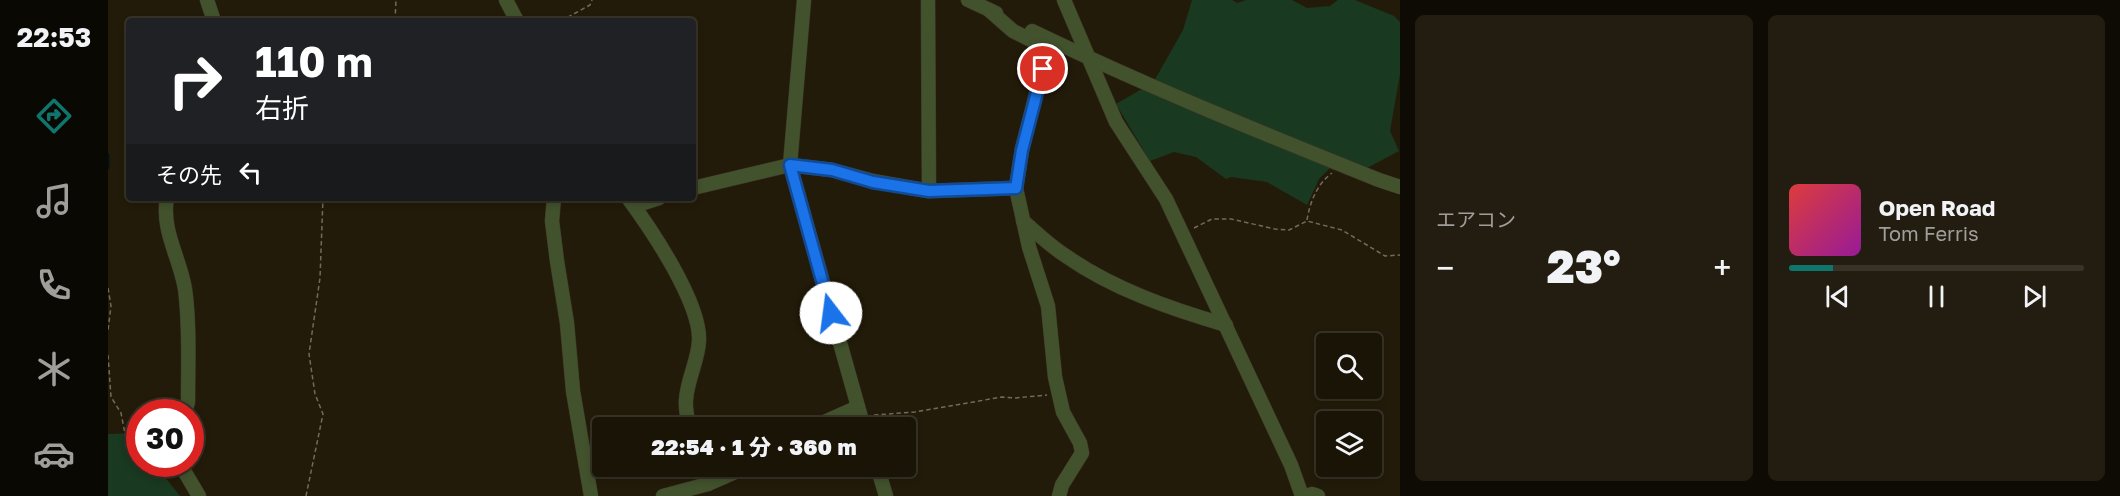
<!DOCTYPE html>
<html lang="ja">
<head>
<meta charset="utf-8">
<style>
	:root { --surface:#1a1407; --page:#231d11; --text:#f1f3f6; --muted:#9f9e9b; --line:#383328; --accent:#0f766e }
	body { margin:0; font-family:"Golos Text","Noto Sans JP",sans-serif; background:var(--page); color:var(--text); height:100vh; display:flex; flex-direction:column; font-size:22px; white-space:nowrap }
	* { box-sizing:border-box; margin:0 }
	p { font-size:20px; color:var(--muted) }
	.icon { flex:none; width:33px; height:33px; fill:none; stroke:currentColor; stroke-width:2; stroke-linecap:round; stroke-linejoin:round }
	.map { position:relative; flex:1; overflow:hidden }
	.drawer { display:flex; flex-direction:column; gap:15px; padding:15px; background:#0e0b04; width:720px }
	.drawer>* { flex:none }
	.hud { position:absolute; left:18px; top:18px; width:570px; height:183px; border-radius:6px; box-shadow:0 3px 9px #0003,0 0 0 2px var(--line); background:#202124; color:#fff; overflow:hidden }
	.tools { position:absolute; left:1208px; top:333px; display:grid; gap:12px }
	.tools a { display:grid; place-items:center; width:66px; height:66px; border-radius:6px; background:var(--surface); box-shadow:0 3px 9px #0003,0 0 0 2px var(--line); font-size:30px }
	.speed { position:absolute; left:18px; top:399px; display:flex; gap:12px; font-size:30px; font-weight:700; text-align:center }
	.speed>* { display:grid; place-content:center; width:78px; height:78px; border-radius:50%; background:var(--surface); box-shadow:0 3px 9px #0003,0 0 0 2px var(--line); line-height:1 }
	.speed .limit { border:9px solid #d22; background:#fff; color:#111 }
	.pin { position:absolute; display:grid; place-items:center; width:51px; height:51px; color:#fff; margin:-26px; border:3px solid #fff; border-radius:50%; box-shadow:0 2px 6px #0007 }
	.me { position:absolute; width:66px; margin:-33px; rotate:345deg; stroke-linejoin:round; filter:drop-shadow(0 0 4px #0008) }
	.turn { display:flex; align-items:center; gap:21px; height:126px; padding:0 30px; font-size:27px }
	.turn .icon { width:78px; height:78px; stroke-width:2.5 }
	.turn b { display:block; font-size:42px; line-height:51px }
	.then { display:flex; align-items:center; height:57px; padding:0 30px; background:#0003; gap:12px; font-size:22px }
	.big { font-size:45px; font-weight:800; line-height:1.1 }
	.drawer .widget { flex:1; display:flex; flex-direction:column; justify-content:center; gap:9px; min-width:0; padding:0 21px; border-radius:9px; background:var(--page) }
	.song { display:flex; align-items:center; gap:18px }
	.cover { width:72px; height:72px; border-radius:9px; background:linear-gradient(135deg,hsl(0 70% 55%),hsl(300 70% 35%)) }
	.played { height:6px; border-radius:3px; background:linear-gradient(90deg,var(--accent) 15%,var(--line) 15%) }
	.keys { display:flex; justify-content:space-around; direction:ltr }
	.heat { display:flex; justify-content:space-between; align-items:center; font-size:33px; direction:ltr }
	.drawer .tiles { flex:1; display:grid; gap:15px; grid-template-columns:repeat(2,1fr) }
	.trip { position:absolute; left:484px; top:417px; width:324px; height:60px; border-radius:6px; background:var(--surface); box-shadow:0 3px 9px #0003,0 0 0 2px var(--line); font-weight:800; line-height:60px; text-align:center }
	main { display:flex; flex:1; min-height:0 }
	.menu { display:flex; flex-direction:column; width:108px; justify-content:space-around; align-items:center; background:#0a0803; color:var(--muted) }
	.menu .icon { width:42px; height:42px }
	.menu .on { color:var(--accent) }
	.menu b { font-size:27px; color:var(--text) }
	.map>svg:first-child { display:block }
	.green { fill:#1a3921 }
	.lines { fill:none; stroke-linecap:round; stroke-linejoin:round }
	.stream { stroke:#02111b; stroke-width:3 }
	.minor-casing { stroke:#3e3726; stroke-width:15 }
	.path { stroke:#726b5c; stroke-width:1.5; stroke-dasharray:4.5 3; stroke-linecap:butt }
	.minor { stroke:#42522d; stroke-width:14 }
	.route-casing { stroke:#114b97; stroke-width:15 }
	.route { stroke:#1a73e8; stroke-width:10 }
</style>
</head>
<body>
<main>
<nav class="menu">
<b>22:53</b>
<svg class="icon on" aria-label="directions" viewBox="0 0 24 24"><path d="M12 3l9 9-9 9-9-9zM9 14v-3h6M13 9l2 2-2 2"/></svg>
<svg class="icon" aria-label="music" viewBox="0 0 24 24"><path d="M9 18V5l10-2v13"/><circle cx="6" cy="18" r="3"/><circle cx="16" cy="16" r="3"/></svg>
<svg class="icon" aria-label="phone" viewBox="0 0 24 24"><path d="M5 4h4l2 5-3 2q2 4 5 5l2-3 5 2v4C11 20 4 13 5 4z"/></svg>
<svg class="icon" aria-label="climate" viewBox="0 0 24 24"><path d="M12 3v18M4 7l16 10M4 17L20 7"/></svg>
<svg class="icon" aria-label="car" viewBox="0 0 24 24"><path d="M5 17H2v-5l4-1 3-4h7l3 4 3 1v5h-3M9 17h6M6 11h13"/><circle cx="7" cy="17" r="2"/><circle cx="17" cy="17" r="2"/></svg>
</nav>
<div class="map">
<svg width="1292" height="496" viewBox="0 0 1292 496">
	<rect width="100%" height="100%" fill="#231b09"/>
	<g class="green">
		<polygon points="1084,0 1124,0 1129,3 1138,0 1184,0 1199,8 1222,6 1230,0 1247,0 1286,16 1292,22 1292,74 1282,131 1291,151 1259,168 1045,83 1075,30"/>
		<polygon points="1032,90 1042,90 1223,167 1211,179 1199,205 1159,182 1123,177 1118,179 1088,157 1066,152 1042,161 1008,104"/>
		<polygon points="29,433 24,455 40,472 52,471 72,496 0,496 0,434"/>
	</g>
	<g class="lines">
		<polyline class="stream" points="0,155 0,168"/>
		<defs>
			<g id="minor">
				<polyline points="99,0 106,21"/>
				<polyline points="398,0 409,21"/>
				<polyline points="696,0 682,165 756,428"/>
				<polyline points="820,0 821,191"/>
				<polyline points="860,0 888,13"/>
				<polyline points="956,0 1008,122 1058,199 1183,465 1194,496"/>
				<polyline points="881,10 905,31 931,44 938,55 914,149 908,188 921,247 940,306 947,377 955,412 972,443 974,453 954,485 951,496"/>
				<path d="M924,31C1038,86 1154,133 1271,180L1292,187"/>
				<polyline points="585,188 682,165 724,170 765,181 821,191 908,188"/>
				<path d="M59,198C53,230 72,258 77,289C82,326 80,365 80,402L77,412"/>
				<polyline points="446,198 444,221 449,261 459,323 465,391 483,496"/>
				<path d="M520,198C543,229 593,303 591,341C590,361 579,380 578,400C577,409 580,419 581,428"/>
				<polyline points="526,206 551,198"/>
				<path d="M915,221C929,233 942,246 958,256C1005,289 1063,309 1118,325"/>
				<polyline points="703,428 750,407"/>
				<polyline points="72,464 91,496"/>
				<polyline points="594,466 600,484"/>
				<polyline points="769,466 778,496"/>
				<polyline points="555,496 600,484 641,466"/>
				<polyline points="1199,496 1204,494 1210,496"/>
			</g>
		</defs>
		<use href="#minor" class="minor-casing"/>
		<g class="path">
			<polyline points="287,21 288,0"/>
			<polyline points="453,21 482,5 484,0"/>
			<path d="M1199,220C1202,202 1209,184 1224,173"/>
			<polyline points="1086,228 1104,219 1123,219 1167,229 1181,230 1199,221 1234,230 1277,256 1292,255"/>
			<polyline points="0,288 3,306 0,330"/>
			<polyline points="0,355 3,397 13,413 19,444 32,448"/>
			<polyline points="766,415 807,412 894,397 907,398 939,395"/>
			<polyline points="198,496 215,414 207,394 201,354 212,278 215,198"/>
		</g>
		<use href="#minor" class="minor"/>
	</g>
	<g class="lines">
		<defs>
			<polyline id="route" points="723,313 682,165 724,170 765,182 821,191 908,188 914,150 935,69"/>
		</defs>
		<use href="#route" class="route-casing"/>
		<use href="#route" class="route"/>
	</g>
</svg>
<div class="tools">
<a><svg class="icon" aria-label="search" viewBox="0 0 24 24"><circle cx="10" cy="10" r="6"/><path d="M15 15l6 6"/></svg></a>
<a><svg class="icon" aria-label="layers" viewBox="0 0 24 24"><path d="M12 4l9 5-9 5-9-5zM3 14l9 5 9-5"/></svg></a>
</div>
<div class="speed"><div class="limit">30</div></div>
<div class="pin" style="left:935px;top:69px;background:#d93025"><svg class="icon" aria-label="arrive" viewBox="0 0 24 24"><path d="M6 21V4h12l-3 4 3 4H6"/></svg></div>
<svg class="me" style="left:723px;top:313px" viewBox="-20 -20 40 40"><circle r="19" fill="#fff"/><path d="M0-13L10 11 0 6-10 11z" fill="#1a73e8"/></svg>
<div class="trip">22:54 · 1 分 · 360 m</div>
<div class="hud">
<div class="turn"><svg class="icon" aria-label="right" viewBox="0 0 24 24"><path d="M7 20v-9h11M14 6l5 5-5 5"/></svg><div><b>110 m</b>右折</div></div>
<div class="then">その先<svg class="icon" aria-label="left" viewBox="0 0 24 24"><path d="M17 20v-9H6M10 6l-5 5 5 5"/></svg></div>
</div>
</div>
<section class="drawer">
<div class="tiles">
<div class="widget"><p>エアコン</p>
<div class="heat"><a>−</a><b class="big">23°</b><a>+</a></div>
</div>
<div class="widget">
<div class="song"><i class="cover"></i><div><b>Open Road</b><p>Tom Ferris</p></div></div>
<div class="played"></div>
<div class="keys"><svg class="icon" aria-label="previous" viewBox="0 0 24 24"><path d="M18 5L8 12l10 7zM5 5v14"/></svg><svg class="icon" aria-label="pause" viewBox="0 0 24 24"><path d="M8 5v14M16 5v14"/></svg><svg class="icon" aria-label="next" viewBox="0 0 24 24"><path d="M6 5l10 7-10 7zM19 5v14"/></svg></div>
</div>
</div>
</section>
</main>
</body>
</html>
